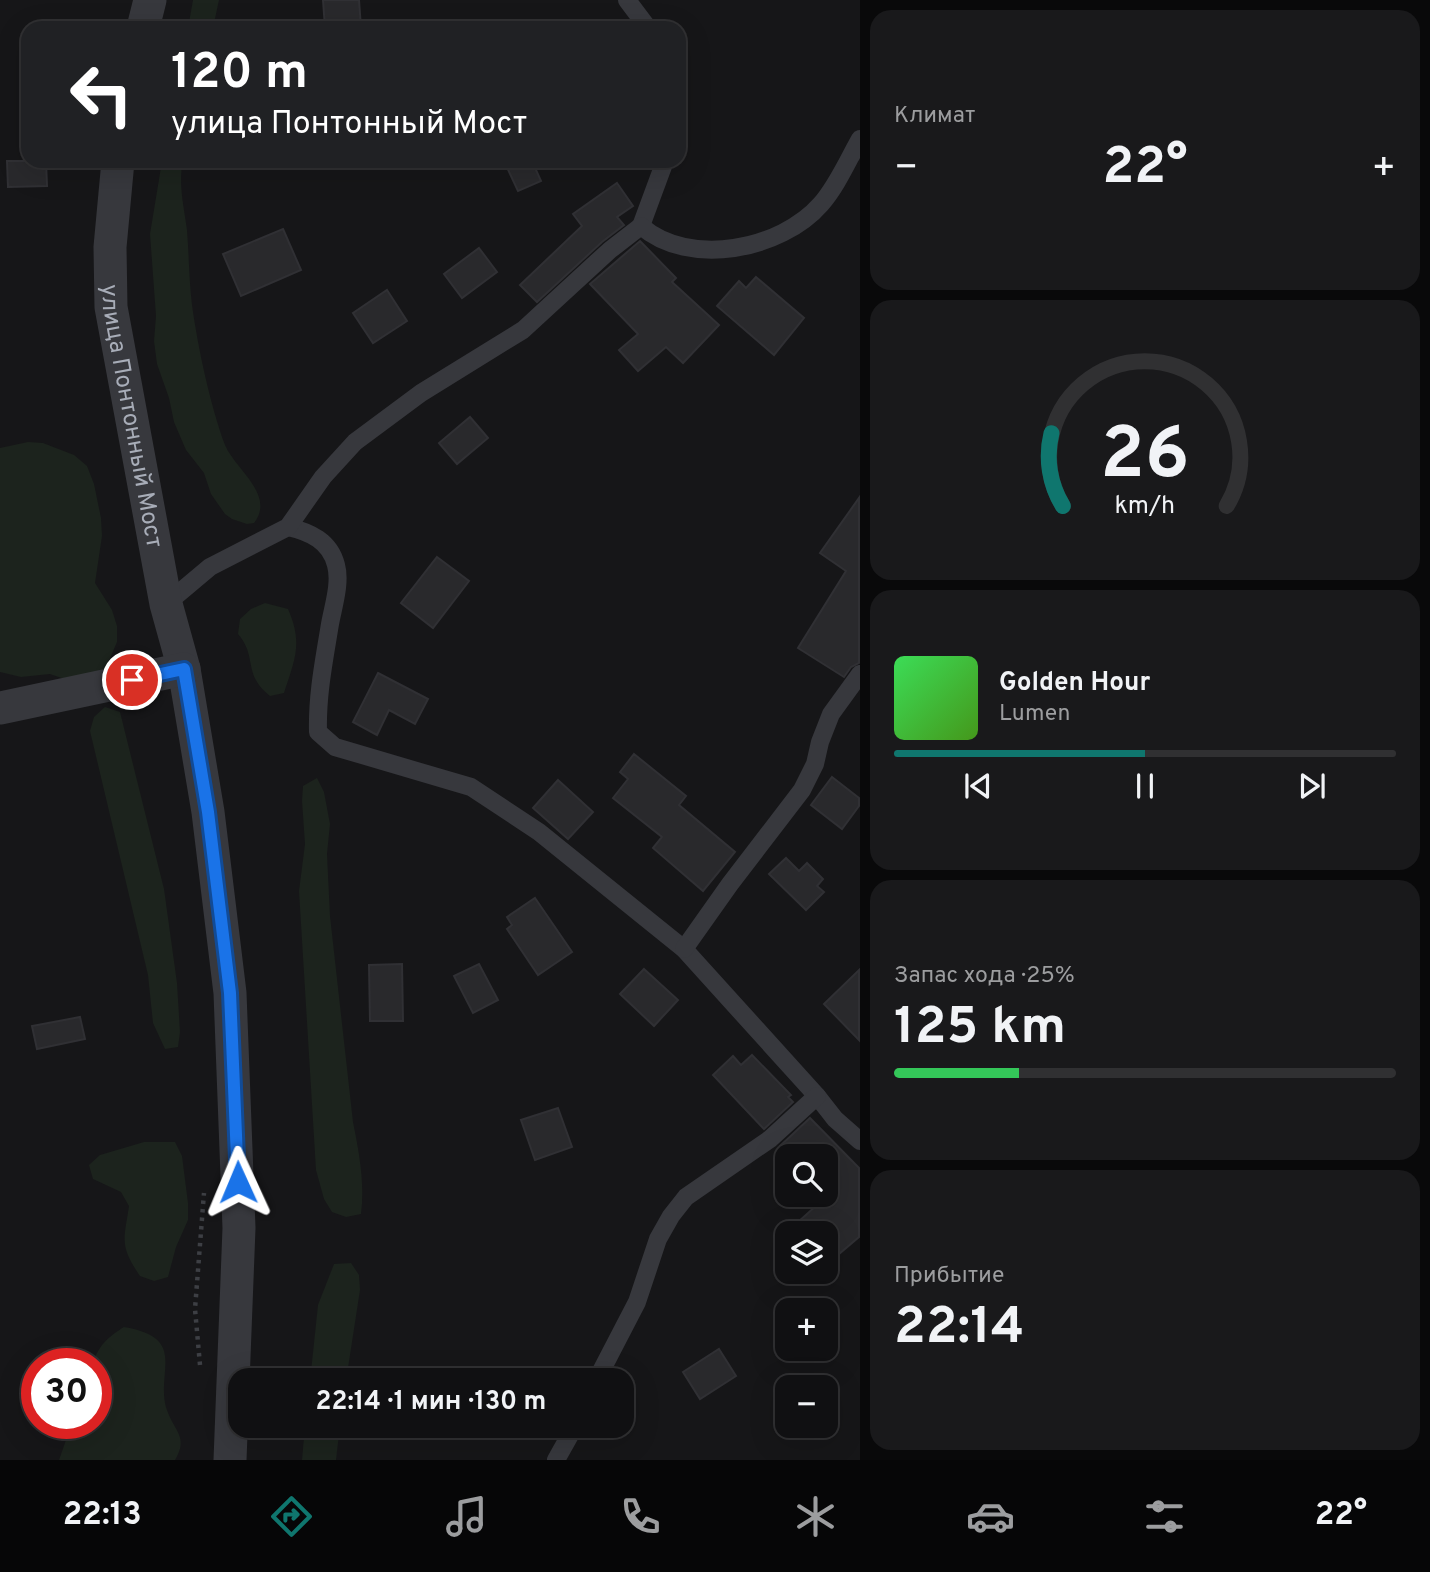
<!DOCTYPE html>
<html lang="ru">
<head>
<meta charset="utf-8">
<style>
	:root { --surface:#101012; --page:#19191b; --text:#f1f3f6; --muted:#9c9d9f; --line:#303032; --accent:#0f766e }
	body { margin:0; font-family:Overpass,sans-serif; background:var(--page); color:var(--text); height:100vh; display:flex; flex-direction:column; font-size:26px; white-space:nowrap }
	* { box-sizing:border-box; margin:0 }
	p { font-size:23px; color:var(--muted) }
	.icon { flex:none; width:38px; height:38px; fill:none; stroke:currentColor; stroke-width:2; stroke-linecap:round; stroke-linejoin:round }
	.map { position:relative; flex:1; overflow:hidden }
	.sheet { display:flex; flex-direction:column; gap:10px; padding:10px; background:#09090a; width:570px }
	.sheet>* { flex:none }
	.guide { position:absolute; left:21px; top:21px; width:665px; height:147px; border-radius:21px; box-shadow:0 7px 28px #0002,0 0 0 2px var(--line); background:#202124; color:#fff; overflow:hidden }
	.buttons { position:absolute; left:775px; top:1144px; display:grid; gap:14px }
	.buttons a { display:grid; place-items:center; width:63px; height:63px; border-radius:14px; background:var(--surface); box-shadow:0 7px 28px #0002,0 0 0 2px var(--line); font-size:35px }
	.speed { position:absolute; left:21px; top:1348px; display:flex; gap:14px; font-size:35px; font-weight:700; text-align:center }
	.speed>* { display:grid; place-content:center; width:91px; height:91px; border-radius:50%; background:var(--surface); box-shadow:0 7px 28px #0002,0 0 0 2px var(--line); line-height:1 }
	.speed .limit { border:10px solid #d22; background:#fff; color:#111 }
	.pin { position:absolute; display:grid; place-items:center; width:60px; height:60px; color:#fff; margin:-30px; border:4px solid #fff; border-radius:50%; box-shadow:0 2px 7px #0007 }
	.me { position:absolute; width:77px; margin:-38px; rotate:359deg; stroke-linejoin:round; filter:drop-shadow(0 0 5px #0008) }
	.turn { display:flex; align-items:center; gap:24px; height:147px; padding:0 35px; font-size:32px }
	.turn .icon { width:91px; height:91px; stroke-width:2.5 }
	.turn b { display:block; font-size:49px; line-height:60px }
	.big { font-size:52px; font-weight:700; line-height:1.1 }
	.sheet .card { flex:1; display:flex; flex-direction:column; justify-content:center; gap:10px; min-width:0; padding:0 24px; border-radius:21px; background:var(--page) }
	.sheet .dial { align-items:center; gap:0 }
	.dial svg { height:182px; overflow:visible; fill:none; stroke:var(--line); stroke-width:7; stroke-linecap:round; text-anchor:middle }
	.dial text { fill:var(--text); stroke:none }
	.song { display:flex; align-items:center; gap:21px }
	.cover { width:84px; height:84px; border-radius:10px; background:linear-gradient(135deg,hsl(130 70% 55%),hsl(100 70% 35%)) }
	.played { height:7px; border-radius:4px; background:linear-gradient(90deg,var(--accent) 50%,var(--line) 50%) }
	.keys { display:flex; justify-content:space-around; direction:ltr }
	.heat { display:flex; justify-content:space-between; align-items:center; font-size:38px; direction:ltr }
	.charge { height:10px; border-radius:5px; background:linear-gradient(90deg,#34c759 25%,var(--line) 0) }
	.trip { position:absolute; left:228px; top:1368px; width:406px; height:70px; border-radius:21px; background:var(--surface); box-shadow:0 7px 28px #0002,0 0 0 2px var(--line); font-weight:700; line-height:70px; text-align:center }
	.tab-bar { display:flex; height:112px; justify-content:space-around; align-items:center; background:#060607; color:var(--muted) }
	.tab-bar .icon { width:49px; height:49px }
	.tab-bar .on { color:var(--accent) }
	.tab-bar b { font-size:32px; color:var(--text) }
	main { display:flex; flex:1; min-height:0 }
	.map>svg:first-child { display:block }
	.green { fill:#1c231d }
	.building { fill:#29292c; stroke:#303034; stroke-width:2 }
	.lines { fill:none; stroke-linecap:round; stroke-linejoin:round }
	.path { stroke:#3d3f44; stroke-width:4.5; stroke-dasharray:3.5 5; stroke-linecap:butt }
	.lane { stroke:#37383d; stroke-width:18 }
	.street { stroke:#37383d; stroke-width:33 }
	.route-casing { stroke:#114b97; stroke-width:18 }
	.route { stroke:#1a73e8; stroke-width:12 }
	.labels { text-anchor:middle; stroke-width:7; stroke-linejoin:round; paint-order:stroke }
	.street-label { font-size:24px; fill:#a8adb8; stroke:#111113 }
</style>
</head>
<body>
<main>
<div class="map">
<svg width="860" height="1460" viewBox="0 0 860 1460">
	<rect width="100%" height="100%" fill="#161618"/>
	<g class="green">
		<polygon points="193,0 219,0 213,28 188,28"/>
		<path d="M162,161H183C178,184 184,207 187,230C189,255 189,280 192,305C198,348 210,404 225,445C235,469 276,495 254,523L247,524L232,519L225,514L211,494L204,473L186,450L174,422L169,398L157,364L154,341L156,316L150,234Z"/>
		<polygon points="28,442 43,443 74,455 87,466 94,484 101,518 102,536 95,583 112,610 117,626 117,642 104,672 79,684 50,674 21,677 0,672 0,448"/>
		<path d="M265,603L288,609C303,643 295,659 284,693L270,696C242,674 258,657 238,634L240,619L251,609Z"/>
		<polygon points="105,707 120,712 164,889 177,983 180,1032 178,1047 165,1049 153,1023 148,975 90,731 94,717"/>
		<path d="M317,778L324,792L330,824L327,854L330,916L353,1122C359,1152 365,1183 361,1214L346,1217L332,1212L324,1199L316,1170L299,891L305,844L302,801L303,786Z"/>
		<path d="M144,1142H175L182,1156L188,1203V1220L176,1247L168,1277L154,1281L140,1276C119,1245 124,1240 129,1206L121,1192L93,1179L89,1165L100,1155Z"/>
		<polygon points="351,1263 359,1275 360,1290 346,1381 310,1381 318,1305 334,1264"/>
		<path d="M124,1327C189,1338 155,1372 167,1410C174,1431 189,1437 175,1460H59L72,1423H96V1363H93C99,1345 108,1337 124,1327Z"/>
		<polygon points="305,1426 340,1426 336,1460 302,1460"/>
	</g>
	<g class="building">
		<polygon points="323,0 359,0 361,28 325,28"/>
		<polygon points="7,161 46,161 47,186 8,187"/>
		<polygon points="504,161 532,161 541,181 518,191"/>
		<polygon points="617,183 633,206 617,217 624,225 602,242 537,302 520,285 582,226 573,214"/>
		<polygon points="283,229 301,270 241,296 223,254"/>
		<polygon points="640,241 676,278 672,282 719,325 683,363 666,347 638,371 619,350 638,334 590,284"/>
		<polygon points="479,248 497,272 462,298 444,274"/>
		<polygon points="756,277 804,318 774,355 717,306 739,281 746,288"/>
		<polygon points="387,290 407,321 373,343 353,313"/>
		<polygon points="470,417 488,438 457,464 439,443"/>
		<polygon points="859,498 859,663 851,667 844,677 798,648 846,571 820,553"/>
		<polygon points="437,557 469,581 433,628 401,603"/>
		<polygon points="378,673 428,699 415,724 389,710 377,735 353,722"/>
		<polygon points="634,754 686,796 679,805 735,852 703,891 653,848 662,837 613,798 628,779 620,772"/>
		<polygon points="832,777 859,798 859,806 842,829 811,805"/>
		<polygon points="558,780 593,812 568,839 533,808"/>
		<polygon points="786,858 799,871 807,863 823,879 817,886 824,892 806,910 769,874"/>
		<polygon points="535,898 572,952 538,975 507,929 512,925 507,917"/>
		<polygon points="402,964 403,1021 370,1021 369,965"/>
		<polygon points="479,964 498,1000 473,1013 454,976"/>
		<polygon points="644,969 678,1000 654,1026 620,994"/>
		<polygon points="859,970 859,1040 824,1004"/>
		<polygon points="80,1017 85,1039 37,1049 32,1026"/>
		<polygon points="752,1055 791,1095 788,1097 793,1102 764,1129 713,1075 733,1056 741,1065"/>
		<polygon points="558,1108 572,1147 535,1160 521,1120"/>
		<polygon points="810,1118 859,1168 859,1237 826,1265 826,1234 808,1234 798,1222 817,1205 807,1195 826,1195 826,1157 788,1157 788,1176 775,1163 786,1152 780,1146"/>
		<polygon points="719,1349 736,1376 700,1399 683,1372"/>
	</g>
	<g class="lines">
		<polyline class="path" points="200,1365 195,1309 204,1193"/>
		<g class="lane">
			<polyline points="627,0 648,28"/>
			<polyline points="641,226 665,161"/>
			<path d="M288,527C310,532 330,541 336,565C341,583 333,607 330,624C324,661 317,695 318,732L335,747L471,787L539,832L684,949L817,1096L835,1119L860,1141"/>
			<path d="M166,604L210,567L288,527L323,477L355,442L421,393L523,330L610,250L641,226C689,268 781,250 821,204C837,186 848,160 860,139"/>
			<polyline points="684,949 730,884 802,790 815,764 820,742 831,714 860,674"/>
			<polyline points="596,1381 637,1302 658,1239 671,1216 686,1197 770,1139 817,1096"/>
			<polyline points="556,1460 575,1426"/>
		</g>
		<g class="street">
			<polyline points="143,28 150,0"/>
			<path id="s1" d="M118,161L110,247L111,307L166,604L184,669L208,812L230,993L239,1228L230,1460"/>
			<polyline points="0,708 184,669"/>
		</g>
	</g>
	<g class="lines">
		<defs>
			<polyline id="route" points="132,680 184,669 208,812 230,993 238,1182"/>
		</defs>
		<use href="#route" class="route-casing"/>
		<use href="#route" class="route"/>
	</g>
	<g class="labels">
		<g class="street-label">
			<text dy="8" stroke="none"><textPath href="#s1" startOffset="257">улица Понтонный Мост</textPath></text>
		</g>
	</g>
</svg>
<div class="buttons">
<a><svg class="icon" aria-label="search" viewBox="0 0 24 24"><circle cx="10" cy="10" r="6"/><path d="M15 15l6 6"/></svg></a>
<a><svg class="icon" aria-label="layers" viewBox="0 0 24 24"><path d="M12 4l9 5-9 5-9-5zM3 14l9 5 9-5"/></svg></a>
<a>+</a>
<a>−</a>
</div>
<div class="speed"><div class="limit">30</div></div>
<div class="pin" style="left:132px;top:680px;background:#d93025"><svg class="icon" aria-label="arrive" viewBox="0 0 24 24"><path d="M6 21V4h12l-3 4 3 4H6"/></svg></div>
<svg class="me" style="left:238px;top:1182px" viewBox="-20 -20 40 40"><path d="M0-17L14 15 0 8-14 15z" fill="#1a73e8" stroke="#fff" stroke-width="4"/></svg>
<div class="trip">22:14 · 1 мин · 130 m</div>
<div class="guide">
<div class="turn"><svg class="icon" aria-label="left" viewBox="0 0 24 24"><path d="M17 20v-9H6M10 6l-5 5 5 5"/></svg><div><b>120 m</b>улица Понтонный Мост</div></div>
</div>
</div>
<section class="sheet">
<div class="card"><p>Климат</p>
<div class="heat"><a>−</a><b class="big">22°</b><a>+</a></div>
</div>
<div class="card dial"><svg viewBox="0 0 100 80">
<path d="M14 69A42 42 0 1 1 86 69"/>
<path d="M14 69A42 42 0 0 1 9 37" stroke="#0f766e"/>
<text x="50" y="56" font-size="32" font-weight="700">26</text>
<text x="50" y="72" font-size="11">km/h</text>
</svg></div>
<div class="card">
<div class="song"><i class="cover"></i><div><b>Golden Hour</b><p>Lumen</p></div></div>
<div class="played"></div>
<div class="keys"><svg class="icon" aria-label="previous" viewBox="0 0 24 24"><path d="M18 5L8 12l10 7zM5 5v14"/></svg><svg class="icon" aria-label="pause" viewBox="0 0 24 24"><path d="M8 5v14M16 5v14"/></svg><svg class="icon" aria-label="next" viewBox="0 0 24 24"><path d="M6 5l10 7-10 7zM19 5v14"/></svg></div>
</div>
<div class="card"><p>Запас хода · 25%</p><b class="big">125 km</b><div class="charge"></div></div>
<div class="card"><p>Прибытие</p><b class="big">22:14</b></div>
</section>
</main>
<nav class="tab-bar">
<b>22:13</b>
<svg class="icon on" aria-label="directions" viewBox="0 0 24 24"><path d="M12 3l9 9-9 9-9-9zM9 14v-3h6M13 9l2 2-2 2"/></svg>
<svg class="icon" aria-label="music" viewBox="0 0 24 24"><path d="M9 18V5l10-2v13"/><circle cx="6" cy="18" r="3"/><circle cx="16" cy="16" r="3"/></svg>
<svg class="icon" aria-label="phone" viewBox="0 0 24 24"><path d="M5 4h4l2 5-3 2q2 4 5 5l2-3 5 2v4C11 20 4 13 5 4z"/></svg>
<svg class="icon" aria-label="climate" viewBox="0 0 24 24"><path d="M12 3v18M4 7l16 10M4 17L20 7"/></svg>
<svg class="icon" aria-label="car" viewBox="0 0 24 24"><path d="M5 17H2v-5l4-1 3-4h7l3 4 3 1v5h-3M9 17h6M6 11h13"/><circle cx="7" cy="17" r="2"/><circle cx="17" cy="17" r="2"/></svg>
<svg class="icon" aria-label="filters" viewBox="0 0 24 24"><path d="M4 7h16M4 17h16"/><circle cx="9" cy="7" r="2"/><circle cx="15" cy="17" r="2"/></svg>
<b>22°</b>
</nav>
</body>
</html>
